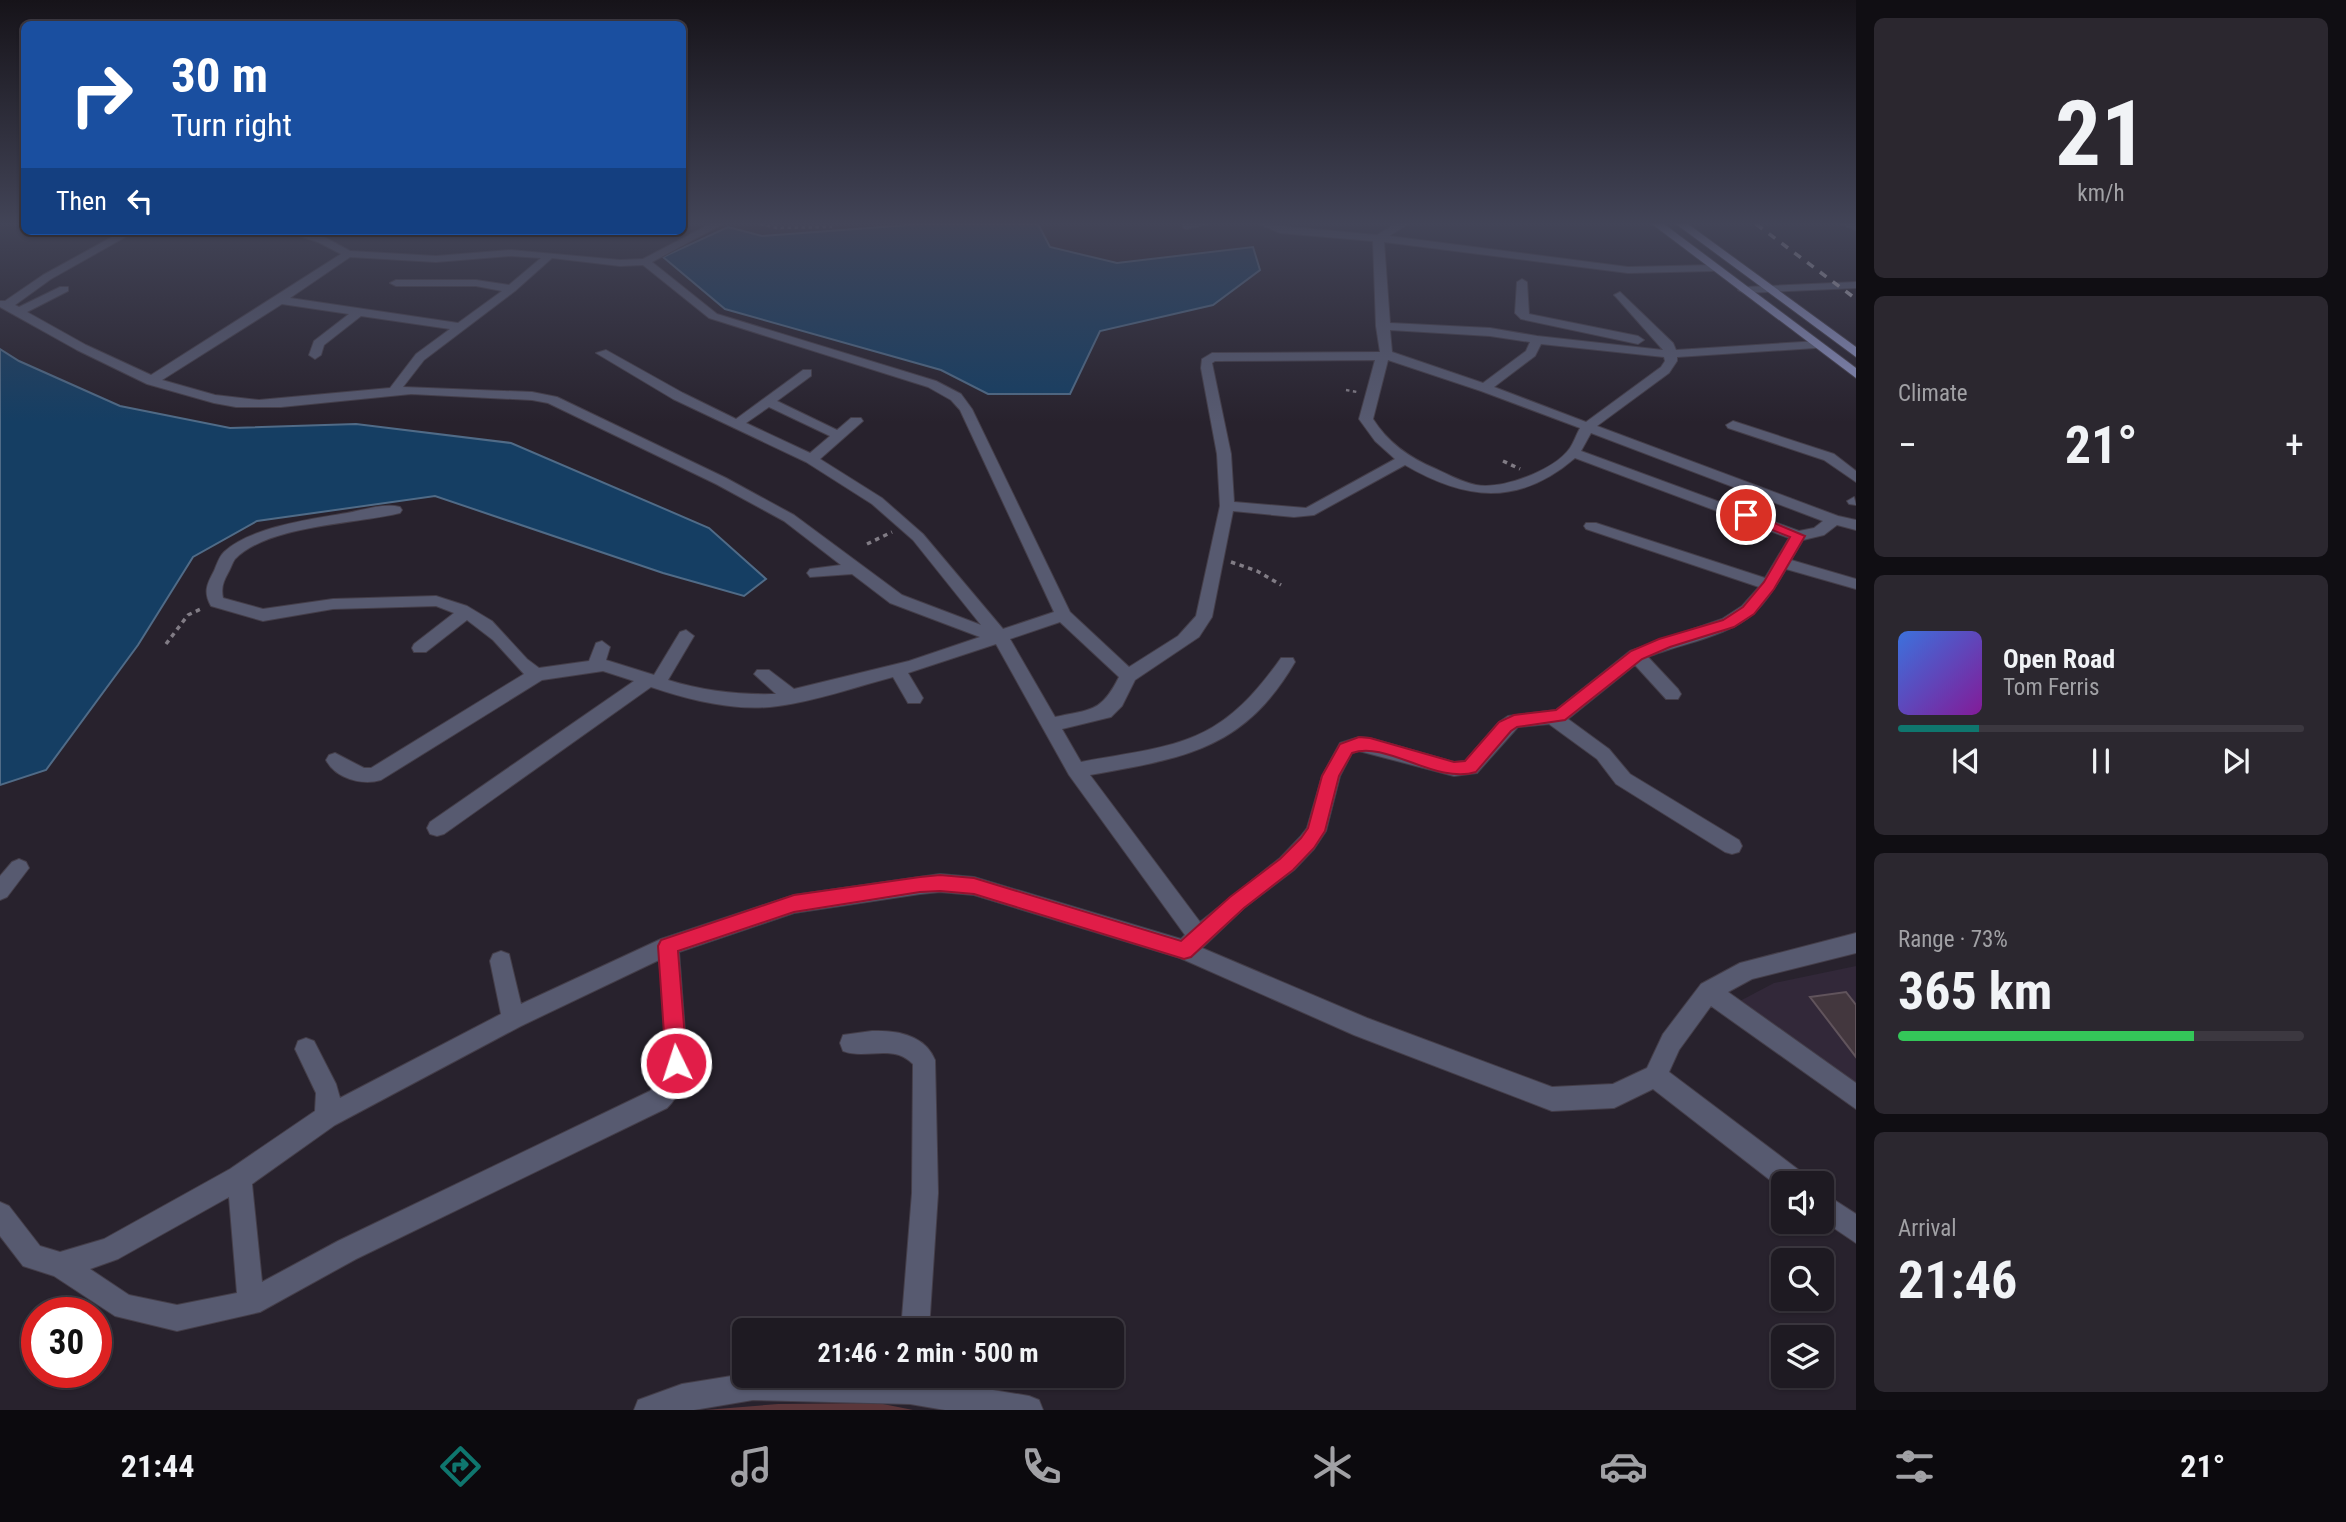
<!DOCTYPE html>
<html lang="en">
<head>
<meta charset="utf-8">
<style>
	:root { --surface:#1e1a22; --page:#2b272f; --text:#f1f3f6; --muted:#a1a1a5; --line:#3c3840; --accent:#0f766e }
	body { margin:0; font-family:"Roboto Condensed",sans-serif; background:var(--page); color:var(--text); height:100vh; display:flex; flex-direction:column; font-size:26px; white-space:nowrap }
	* { box-sizing:border-box; margin:0 }
	p { font-size:23px; color:var(--muted) }
	.icon { flex:none; width:38px; height:38px; fill:none; stroke:currentColor; stroke-width:2; stroke-linecap:round; stroke-linejoin:round }
	.map { position:relative; flex:1; overflow:hidden }
	.sheet { display:flex; flex-direction:column; gap:18px; padding:18px; background:#100e13; width:490px }
	.sheet>* { flex:none }
	.top-card { position:absolute; left:21px; top:21px; width:665px; height:214px; border-radius:10px; box-shadow:0 2px 5px #0004,0 0 0 2px var(--line); background:#1a4fa0; color:#fff; overflow:hidden }
	.controls { position:absolute; left:1771px; top:1171px; display:grid; gap:14px }
	.controls a { display:grid; place-items:center; width:63px; height:63px; border-radius:10px; background:var(--surface); box-shadow:0 2px 5px #0004,0 0 0 2px var(--line); font-size:35px }
	.speed { position:absolute; left:21px; top:1297px; display:flex; gap:14px; font-size:35px; font-weight:700; text-align:center }
	.speed>* { display:grid; place-content:center; width:91px; height:91px; border-radius:50%; background:var(--surface); box-shadow:0 2px 5px #0004,0 0 0 2px var(--line); line-height:1 }
	.speed .limit { border:10px solid #d22; background:#fff; color:#111 }
	.pin { position:absolute; display:grid; place-items:center; width:60px; height:60px; color:#fff; margin:-30px; border:4px solid #fff; border-radius:50%; box-shadow:0 2px 7px #0007 }
	.me { position:absolute; width:77px; margin:-38px; rotate:356deg; stroke-linejoin:round; filter:drop-shadow(0 0 5px #0008) }
	.turn { display:flex; align-items:center; gap:24px; height:147px; padding:0 35px; font-size:32px }
	.turn .icon { width:91px; height:91px; stroke-width:2.5 }
	.turn b { display:block; font-size:49px; line-height:60px }
	.then { display:flex; align-items:center; height:66px; padding:0 35px; background:#0003; gap:14px; font-size:26px }
	.big { font-size:52px; font-weight:700; line-height:1.1 }
	.sheet .tile { flex:1; display:flex; flex-direction:column; justify-content:center; gap:10px; min-width:0; padding:0 24px; border-radius:10px; background:var(--page) }
	.sheet .dial { align-items:center; gap:0 }
	.dial b { font-size:91px; line-height:1 }
	.song { display:flex; align-items:center; gap:21px }
	.cover { width:84px; height:84px; border-radius:10px; background:linear-gradient(135deg,hsl(220 70% 55%),hsl(290 70% 35%)) }
	.played { height:7px; border-radius:4px; background:linear-gradient(90deg,var(--accent) 20%,var(--line) 20%) }
	.keys { display:flex; justify-content:space-around; direction:ltr }
	.heat { display:flex; justify-content:space-between; align-items:center; font-size:38px; direction:ltr }
	.charge { height:10px; border-radius:5px; background:linear-gradient(90deg,#34c759 73%,var(--line) 0) }
	.trip { position:absolute; left:732px; top:1318px; width:392px; height:70px; border-radius:10px; background:var(--surface); box-shadow:0 2px 5px #0004,0 0 0 2px var(--line); font-weight:700; line-height:70px; text-align:center }
	.tab-bar { display:flex; height:112px; justify-content:space-around; align-items:center; background:#0c0a0e; color:var(--muted) }
	.tab-bar .icon { width:49px; height:49px }
	.tab-bar .selected { color:var(--accent) }
	.tab-bar b { font-size:32px; color:var(--text) }
	main { display:flex; flex:1; min-height:0 }
	.map>svg:first-child { display:block }
	.built { fill:#322839 }
	.green { fill:#5b363a }
	.water { fill:#153e63; stroke:#506b87; stroke-width:2 }
	.building { fill:#43373e; stroke:#61545c; stroke-width:2 }
	.lines { fill:none; stroke-linecap:round; stroke-linejoin:round }
	.minor-casing { stroke:#443e49; stroke-width:2 }
	.major-casing { stroke:#443e49; stroke-width:2 }
	.path-far1 { stroke:#817c85; stroke-width:2.5; stroke-dasharray:3.5 3.5; stroke-linecap:butt }
	.path { stroke:#817c85; stroke-width:3.5; stroke-dasharray:4.5 4.5; stroke-linecap:butt }
	.minor { fill:#575a70; fill-rule:evenodd }
	.major { fill:#898ebb; fill-rule:evenodd }
	.rail { stroke:#bfbbc3; stroke-width:3.5; stroke-dasharray:8 8; stroke-linecap:butt }
	.route { fill:#e11d48; stroke:#92132f; stroke-width:2 }
</style>
</head>
<body>
<main>
<div class="map">
<svg width="1856" height="1410" viewBox="0 0 1856 1410">
	<rect width="100%" height="100%" fill="#28222d"/>
	<polygon class="built" points="1856,966 1856,1086 1738,1002 1774,983"/>
	<polygon class="green" points="878,1403 913,1410 705,1410 778,1404"/>
	<g class="water">
		<polygon points="922,224 1038,224 1050,247 1117,263 1253,247 1260,270 1213,305 1100,331 1070,394 988,394 941,370 725,309 663,257 728,227 762,236"/>
		<polygon points="0,349 19,361 120,406 230,428 356,424 511,443 709,528 766,579 744,596 663,573 435,496 257,521 193,557 138,645 46,770 0,785"/>
	</g>
	<polygon class="building" points="1846,992 1856,1005 1856,1057 1810,997"/>
	<g class="lines">
		<defs>
			<g id="minor">
				<path d="M710,224H723L652,262L717,314L936,381L961,394L972,409L1070,612L1129,667L1178,636L1196,616L1220,506L1217,454L1201,368L1202,359L1212,353L1380,352L1376,326L1373,241L1280,233L1259,224L1377,235L1395,224H1408L1389,236L1628,267L1714,265L1719,268L1714,271L1628,273L1384,242L1390,323L1490,328L1537,336L1663,350L1616,297L1614,295L1620,292L1673,343L1676,350L1819,341V347L1815,348L1677,357V361L1669,373L1597,426L1838,516L1856,520V530L1837,525L1824,535L1803,540L1791,560L1856,579V589L1786,569C1777,584 1767,601 1754,613C1730,636 1679,644 1648,657L1678,689L1681,694L1678,699H1666L1635,665L1568,719L1609,749L1630,774L1739,840L1742,846L1739,852L1732,854L1725,852L1616,784L1597,759L1549,724L1518,727L1477,773L1454,776L1359,751L1352,753L1340,776L1326,831L1314,849L1294,870L1244,908L1202,948L1367,1018L1552,1087L1613,1084L1647,1068L1663,1034L1701,984L1740,963L1856,933V953L1752,979L1728,992L1856,1083V1109L1711,1006L1679,1050L1669,1072L1804,1174L1807,1183H1783V1190L1653,1089L1614,1108L1552,1111L1354,1035L1180,958L974,895L940,892L920,894L794,913L679,952L687,1059C685,1078 681,1094 667,1108L356,1259L260,1312L177,1331L115,1316L54,1276L23,1266L0,1236V1202L9,1206L40,1246L60,1252L104,1239L230,1169L315,1111L316,1093L295,1049L298,1041L306,1038L314,1041L336,1084L340,1098L501,1014L490,961L493,954L501,951L509,954L521,1004L661,939L794,895L940,874L974,877L1181,939L1185,935L1069,775L996,644L908,673L923,698L920,703H908L893,677C855,687 816,701 778,706C735,712 690,700 651,687L444,834L437,836L430,834L427,828L430,822L634,681L603,671L542,680L381,780C362,786 335,778 326,760L329,755L335,753L364,768H371L524,674L493,640L467,620L426,652H414L412,648L414,644L454,613L436,606L333,609L263,621L211,606C203,592 207,584 214,571C217,564 219,557 224,552C251,527 311,519 347,513C363,510 384,503 400,507L402,510L400,513C356,524 268,525 235,559C232,563 231,568 228,573C223,582 221,588 223,598L263,609L333,599L436,596L467,606L492,621L527,659L539,668L589,661L596,643L602,641L610,647L606,660L654,675L680,632L686,630L694,636L668,680C703,691 740,695 776,694L754,674L757,670H769L794,689L909,661L980,637L890,603L852,574L810,577L807,573L810,569L841,565L784,521L716,484L548,403L532,400L411,394L281,407H236L214,403L147,384L77,350L0,307V301H5L43,275L123,231H136L51,279L15,305L19,307L60,287H68V291L27,312L86,345L151,375L341,254L318,242L284,231H301L326,238L350,251L436,256L511,250L620,260L643,259ZM511,256L541,258L509,285L476,280H396L390,283L396,286H476L502,291L458,323L290,298L350,257L436,262ZM552,258L620,266L643,265L709,318L928,387L951,400L960,410L1054,612L1003,629L923,534L882,498L820,459L863,421L861,418H851L837,430L777,401L811,376V370H803L736,419L683,393L606,350L596,353L673,399L806,462L872,504L913,540L981,625L902,595L794,515L726,478L557,397L532,392L403,387L424,360L515,291ZM282,304L349,314L314,341L309,355L315,359L321,355L324,345L361,316L450,329L416,354L390,388L259,400L215,395L162,380ZM1390,330L1490,336L1530,342L1526,351L1483,383L1392,352ZM1541,344L1664,357L1665,361L1661,367L1586,422L1494,387L1535,356ZM1375,360L1359,419L1375,441L1395,459L1306,508L1234,502L1231,454L1212,363L1215,361ZM1388,360L1481,391L1580,428C1576,435 1574,442 1570,448C1555,470 1502,490 1476,485C1462,482 1449,475 1436,469C1410,458 1388,443 1373,419ZM769,407L830,436L810,453L746,423ZM1591,433L1823,521L1814,528L1799,531L1581,451ZM1575,458L1789,538L1765,578L1596,523H1586L1584,526L1586,529L1759,587L1742,606L1722,619L1630,651L1556,710L1508,716L1499,722L1465,761L1454,762L1370,738L1359,737L1340,743L1322,776L1307,828L1300,837L1280,858L1200,922L1090,775C1183,758 1243,751 1295,662L1293,658H1281C1219,746 1180,744 1081,762L1062,729L1111,717L1122,706L1135,680L1199,637L1212,617L1233,511L1294,517L1314,515L1405,465C1465,500 1518,507 1575,458ZM1060,622L1119,677C1101,713 1091,709 1055,717L1010,639ZM659,960C662,994 676,1066 650,1091L338,1241L262,1282L252,1184L335,1125L521,1026ZM229,1197L237,1293L177,1305L129,1295L90,1269L118,1259Z"/>
				<polygon points="1183,224 1209,224 1187,229 1183,228"/>
				<polygon points="1841,224 1856,224 1856,230"/>
				<path d="M235,231H258C253,236 240,236 235,231Z"/>
				<polygon points="1522,279 1527,282 1529,314 1638,336 1644,340 1638,344 1521,319 1515,313 1517,282"/>
				<polygon points="1856,282 1856,288 1744,293 1738,290 1744,287"/>
				<polygon points="1733,421 1834,454 1856,471 1856,482 1824,460 1728,428 1726,425"/>
				<polygon points="1854,497 1856,505 1849,504 1847,501"/>
				<polygon points="19,859 26,862 29,868 7,897 0,900 0,876 12,862"/>
				<path d="M872,1031C897,1030 925,1035 935,1060L938,1193L929,1330H901L912,1193L913,1064C893,1043 866,1060 843,1051L840,1043L843,1035Z"/>
				<polygon points="1822,1192 1856,1214 1856,1243 1822,1220"/>
				<polygon points="744,1374 910,1376 1029,1396 1039,1400 1043,1410 945,1410 910,1404 753,1400 694,1410 634,1410 638,1400 682,1384"/>
			</g>
			<g id="major">
				<polygon points="1652,224 1664,224 1856,368 1856,378"/>
				<polygon points="1676,224 1688,224 1856,347 1856,357"/>
			</g>
		</defs>
		<use href="#minor" class="minor-casing"/>
		<use href="#major" class="major-casing"/>
		<g class="path-far1">
			<polyline points="760,224 777,228 832,227"/>
			<polyline points="1346,390 1357,392"/>
		</g>
		<g class="path">
			<polyline points="1503,461 1520,469"/>
			<polyline points="867,544 892,532"/>
			<polyline points="1231,562 1257,571 1281,585"/>
			<polyline points="166,644 188,615 203,608"/>
		</g>
		<use href="#minor" class="minor"/>
		<use href="#major" class="major"/>
		<polyline class="rail" points="1756,224 1856,299"/>
	</g>
	<linearGradient id="sky" x2="0" y2="1"><stop stop-color="#161319"/><stop offset="0.53" stop-color="#424457"/><stop offset="1" stop-color="#424457" stop-opacity="0"/></linearGradient>
	<rect width="1856" height="422" fill="url(#sky)"/>
	<path class="route" d="M1746,511L1805,536L1774,589L1754,614L1734,627L1670,647L1642,659L1565,720L1517,727L1511,731L1476,772C1436,785 1386,740 1352,753L1339,776L1325,831L1314,848L1293,870L1244,908L1191,957L1184,959L974,894L940,891L920,892L794,912L678,951L687,1063L684,1070L676,1073L669,1070L666,1063L658,946L661,940L794,895L920,877L940,875L974,878L1181,941L1230,897L1280,859L1301,838L1308,828L1322,776L1340,744L1359,737L1370,738L1454,762L1465,761L1499,722L1514,715L1556,710L1631,651L1659,639L1723,620L1743,607L1764,582L1790,537L1742,518L1740,515Z"/>
</svg>
<div class="controls">
<a><svg class="icon" aria-label="sound" viewBox="0 0 24 24"><path d="M4 9h4l5-4v14l-5-4H4zM17 9q2 3 0 6"/></svg></a>
<a><svg class="icon" aria-label="search" viewBox="0 0 24 24"><circle cx="10" cy="10" r="6"/><path d="M15 15l6 6"/></svg></a>
<a><svg class="icon" aria-label="layers" viewBox="0 0 24 24"><path d="M12 4l9 5-9 5-9-5zM3 14l9 5 9-5"/></svg></a>
</div>
<div class="speed"><div class="limit">30</div></div>
<div class="pin" style="left:1746px;top:515px;background:#d93025"><svg class="icon" aria-label="arrive" viewBox="0 0 24 24"><path d="M6 21V4h12l-3 4 3 4H6"/></svg></div>
<svg class="me" style="left:676px;top:1063px" viewBox="-20 -20 40 40"><circle r="17" fill="#e11d48" stroke="#fff" stroke-width="3"/><path d="M0-11L8 9 0 5-8 9z" fill="#fff"/></svg>
<div class="trip">21:46 · 2 min · 500 m</div>
<div class="top-card">
<div class="turn"><svg class="icon" aria-label="right" viewBox="0 0 24 24"><path d="M7 20v-9h11M14 6l5 5-5 5"/></svg><div><b>30 m</b>Turn right</div></div>
<div class="then">Then<svg class="icon" aria-label="left" viewBox="0 0 24 24"><path d="M17 20v-9H6M10 6l-5 5 5 5"/></svg></div>
</div>
</div>
<section class="sheet">
<div class="tile dial"><b>21</b><p>km/h</p></div>
<div class="tile"><p>Climate</p>
<div class="heat"><a>−</a><b class="big">21°</b><a>+</a></div>
</div>
<div class="tile">
<div class="song"><i class="cover"></i><div><b>Open Road</b><p>Tom Ferris</p></div></div>
<div class="played"></div>
<div class="keys"><svg class="icon" aria-label="previous" viewBox="0 0 24 24"><path d="M18 5L8 12l10 7zM5 5v14"/></svg><svg class="icon" aria-label="pause" viewBox="0 0 24 24"><path d="M8 5v14M16 5v14"/></svg><svg class="icon" aria-label="next" viewBox="0 0 24 24"><path d="M6 5l10 7-10 7zM19 5v14"/></svg></div>
</div>
<div class="tile"><p>Range · 73%</p><b class="big">365 km</b><div class="charge"></div></div>
<div class="tile"><p>Arrival</p><b class="big">21:46</b></div>
</section>
</main>
<nav class="tab-bar">
<b>21:44</b>
<svg class="icon selected" aria-label="directions" viewBox="0 0 24 24"><path d="M12 3l9 9-9 9-9-9zM9 14v-3h6M13 9l2 2-2 2"/></svg>
<svg class="icon" aria-label="music" viewBox="0 0 24 24"><path d="M9 18V5l10-2v13"/><circle cx="6" cy="18" r="3"/><circle cx="16" cy="16" r="3"/></svg>
<svg class="icon" aria-label="phone" viewBox="0 0 24 24"><path d="M5 4h4l2 5-3 2q2 4 5 5l2-3 5 2v4C11 20 4 13 5 4z"/></svg>
<svg class="icon" aria-label="climate" viewBox="0 0 24 24"><path d="M12 3v18M4 7l16 10M4 17L20 7"/></svg>
<svg class="icon" aria-label="car" viewBox="0 0 24 24"><path d="M5 17H2v-5l4-1 3-4h7l3 4 3 1v5h-3M9 17h6M6 11h13"/><circle cx="7" cy="17" r="2"/><circle cx="17" cy="17" r="2"/></svg>
<svg class="icon" aria-label="filters" viewBox="0 0 24 24"><path d="M4 7h16M4 17h16"/><circle cx="9" cy="7" r="2"/><circle cx="15" cy="17" r="2"/></svg>
<b>21°</b>
</nav>
</body>
</html>
